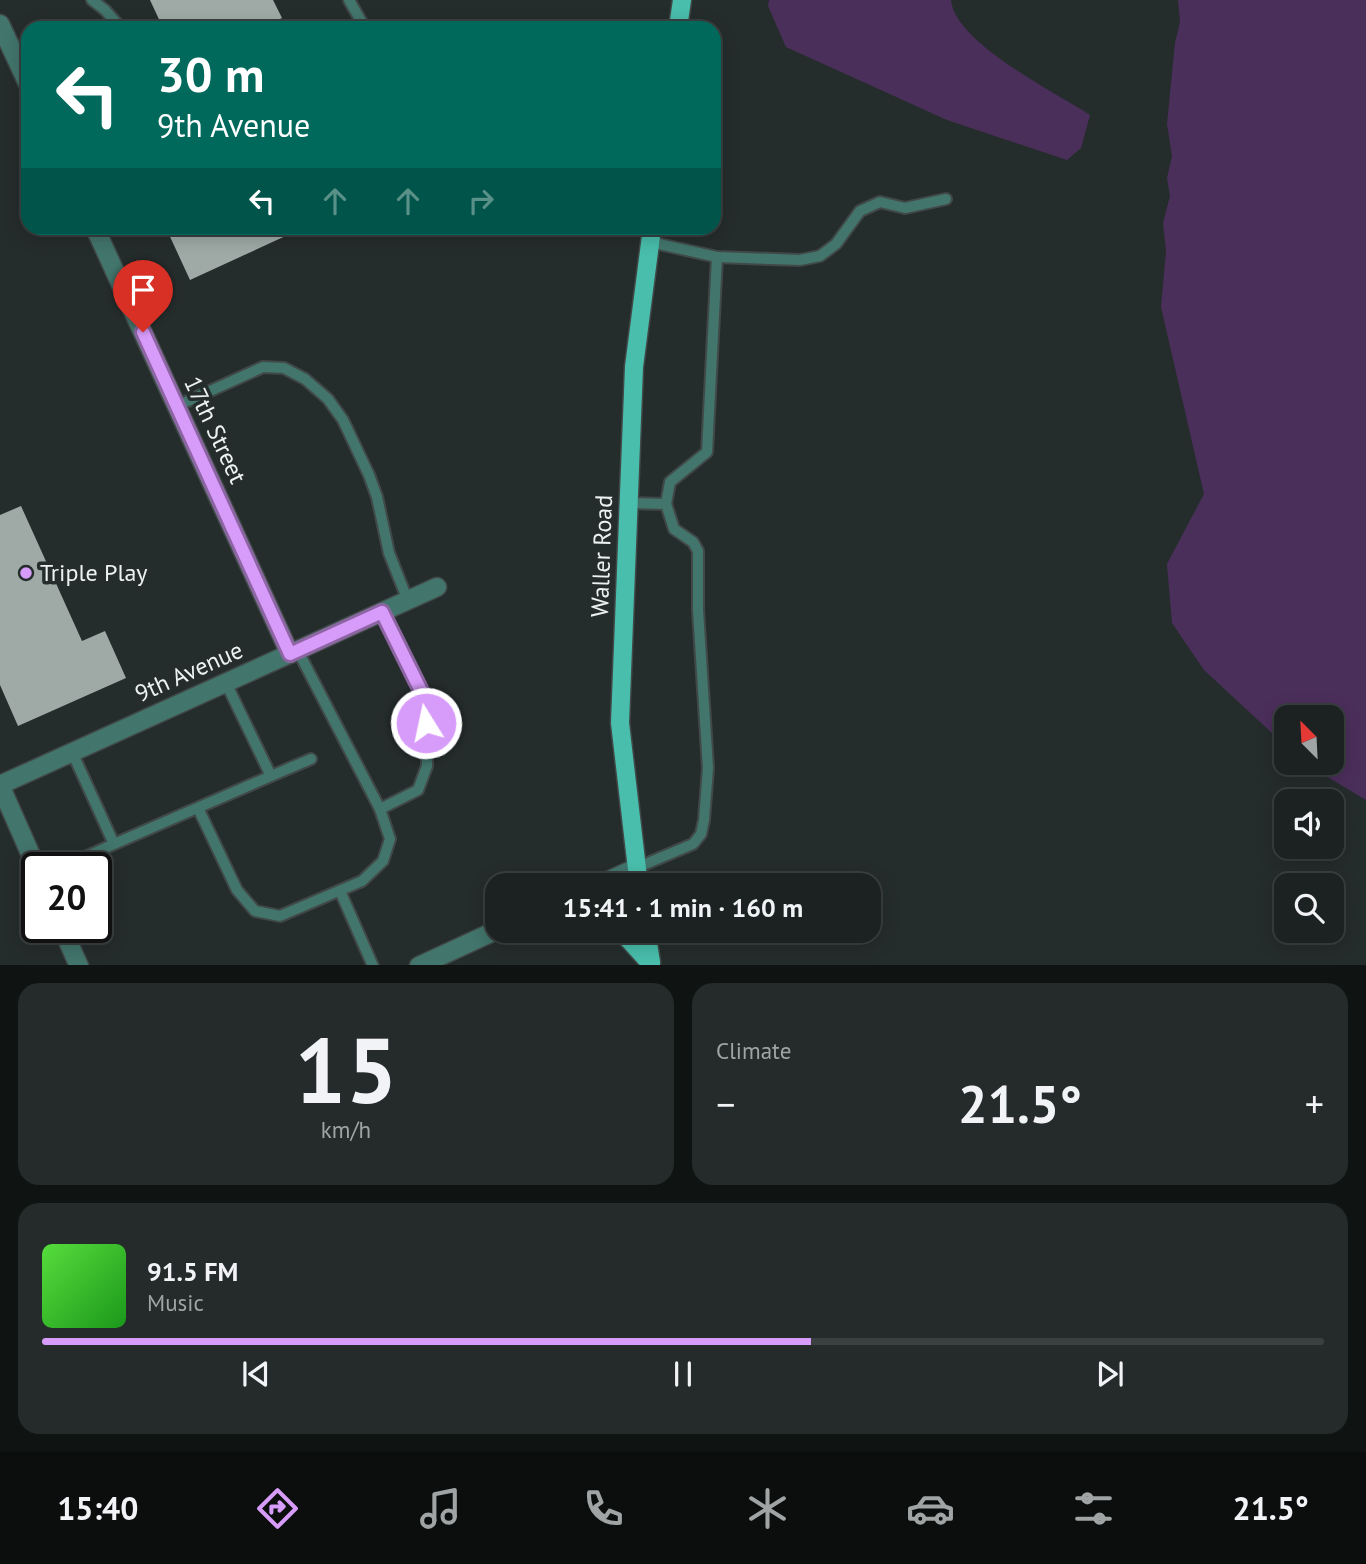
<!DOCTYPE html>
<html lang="en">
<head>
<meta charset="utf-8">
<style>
	:root { --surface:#1c2221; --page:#252a2a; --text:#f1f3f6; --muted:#a0a4a5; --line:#3a3f3f; --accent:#d79bf9 }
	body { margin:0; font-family:"PT Sans",sans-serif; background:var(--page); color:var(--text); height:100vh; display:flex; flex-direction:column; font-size:26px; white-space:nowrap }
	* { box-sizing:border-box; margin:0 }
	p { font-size:23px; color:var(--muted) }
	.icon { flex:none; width:38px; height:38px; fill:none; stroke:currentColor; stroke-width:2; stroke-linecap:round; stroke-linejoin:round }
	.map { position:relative; height:965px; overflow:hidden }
	.sheet { display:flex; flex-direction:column; gap:18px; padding:18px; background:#0f1312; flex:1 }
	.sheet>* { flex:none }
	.hud { position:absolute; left:21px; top:21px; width:700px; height:214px; border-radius:21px; box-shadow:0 4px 18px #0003,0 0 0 2px var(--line); background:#00695c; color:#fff; overflow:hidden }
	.needle { width:46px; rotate:336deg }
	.controls { position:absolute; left:1274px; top:705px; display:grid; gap:14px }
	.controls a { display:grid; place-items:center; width:70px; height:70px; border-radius:14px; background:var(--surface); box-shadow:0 4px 18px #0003,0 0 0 2px var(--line); font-size:35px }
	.speed { position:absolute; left:21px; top:852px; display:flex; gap:14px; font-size:35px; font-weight:700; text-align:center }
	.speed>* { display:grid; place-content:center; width:91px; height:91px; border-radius:50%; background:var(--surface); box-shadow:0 4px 18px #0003,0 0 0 2px var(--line); line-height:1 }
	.speed .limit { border:4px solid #111; border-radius:10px; background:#fff; color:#111 }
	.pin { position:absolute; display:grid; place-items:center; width:60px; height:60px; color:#fff; margin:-72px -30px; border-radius:50% 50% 50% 0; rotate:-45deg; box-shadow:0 0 7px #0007 }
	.pin .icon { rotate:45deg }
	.me { position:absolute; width:77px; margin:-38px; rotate:350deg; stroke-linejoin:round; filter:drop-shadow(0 0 5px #0008) }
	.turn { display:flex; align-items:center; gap:24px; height:147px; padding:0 21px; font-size:32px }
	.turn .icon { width:91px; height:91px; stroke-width:2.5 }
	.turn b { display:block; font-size:49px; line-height:60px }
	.lanes { display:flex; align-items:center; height:66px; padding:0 21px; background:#0003; justify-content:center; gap:35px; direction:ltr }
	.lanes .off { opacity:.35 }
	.big { font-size:52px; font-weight:800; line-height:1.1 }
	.sheet .tile { flex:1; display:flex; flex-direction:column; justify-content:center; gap:10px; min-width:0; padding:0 24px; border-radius:21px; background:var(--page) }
	.sheet .dial { align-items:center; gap:0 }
	.dial b { font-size:91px; line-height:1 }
	.song { display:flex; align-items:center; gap:21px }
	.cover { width:84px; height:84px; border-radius:10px; background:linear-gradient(135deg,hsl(110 70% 55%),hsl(120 70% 35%)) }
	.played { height:7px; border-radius:4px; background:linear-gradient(90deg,var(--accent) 60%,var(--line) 60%) }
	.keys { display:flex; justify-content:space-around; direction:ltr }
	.heat { display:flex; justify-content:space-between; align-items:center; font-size:38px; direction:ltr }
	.sheet .tiles { flex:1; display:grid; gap:18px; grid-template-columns:1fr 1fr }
	.tile:last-child { grid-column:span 2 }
	.trip { position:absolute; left:485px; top:873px; width:396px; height:70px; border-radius:21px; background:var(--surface); box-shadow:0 4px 18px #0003,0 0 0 2px var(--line); font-weight:800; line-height:70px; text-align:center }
	.menu { display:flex; height:112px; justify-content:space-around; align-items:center; background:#0b0e0d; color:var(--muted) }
	.menu .icon { width:49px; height:49px }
	.menu .on { color:var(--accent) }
	.menu b { font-size:32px; color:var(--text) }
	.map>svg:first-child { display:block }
	.green { fill:#4b2f5b }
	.building { fill:#9faaa7 }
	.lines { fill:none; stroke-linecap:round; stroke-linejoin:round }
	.service-casing { stroke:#414948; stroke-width:14 }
	.minor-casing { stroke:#414948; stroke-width:21 }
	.tertiary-casing { stroke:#414948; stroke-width:21 }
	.primary-casing { stroke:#414948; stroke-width:21 }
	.service { stroke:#42756c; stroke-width:10 }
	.minor { stroke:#42756c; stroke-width:18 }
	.tertiary { stroke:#42756c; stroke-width:18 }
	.primary { stroke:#49beac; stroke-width:18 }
	.route-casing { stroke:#8c65a2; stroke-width:18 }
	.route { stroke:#d79bf9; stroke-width:12 }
	.poi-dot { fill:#d79bf9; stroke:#252d2c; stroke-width:2.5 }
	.labels { text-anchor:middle; stroke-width:7; stroke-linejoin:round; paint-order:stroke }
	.street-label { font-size:24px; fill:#ecf2f1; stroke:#252d2c }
	.poi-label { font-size:24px; fill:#ecf2f1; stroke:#252d2c; text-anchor:start }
</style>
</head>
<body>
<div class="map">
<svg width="1366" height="966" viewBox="0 0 1366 966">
	<rect width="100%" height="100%" fill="#252d2c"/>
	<g class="green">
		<path d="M769,0H951C954,42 1056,93 1090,115L1081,148L1067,160L947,120L786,47L768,6Z"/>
		<polygon points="1178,0 1366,0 1366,800 1304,763 1332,763 1332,718 1286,718 1286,746 1204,670 1172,623 1167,564 1204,494 1161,307 1166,251 1163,223 1170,196 1167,178 1172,156 1167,124 1175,43 1180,22"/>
	</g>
	<g class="building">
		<polygon points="150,0 273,0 282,18 260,28 163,28"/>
		<polygon points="166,228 303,228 190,280"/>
		<polygon points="21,506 82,641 105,631 126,678 18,726 0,685 0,515"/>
	</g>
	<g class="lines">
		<defs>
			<g id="service">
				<polyline points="92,0 105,10 121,28"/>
				<polyline points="349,0 365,28"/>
				<polyline points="650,242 717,257 800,260 820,256 836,244 860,211 880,202 905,208 946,199"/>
				<polyline points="177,406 263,367 284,368 305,379 328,399 343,420 369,475 377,497 389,553 408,601"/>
				<polyline points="628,503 666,504"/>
				<polyline points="72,752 114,844 271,776 226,683"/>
				<polyline points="271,776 311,759"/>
				<polyline points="198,808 237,890 255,911 280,916 362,881 383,861 390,839 380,809 298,651"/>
				<polyline points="380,809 418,790 427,766 426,701 382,613"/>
				<polyline points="61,868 114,844"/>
				<polyline points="636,868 693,844 701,834 704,820 708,768 698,610 698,551 693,542 674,529 666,504 670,482 707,452 717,257"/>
				<polyline points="340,891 373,966"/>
			</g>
			<g id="minor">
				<polyline points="0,24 28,84"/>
				<polyline points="95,228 290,654"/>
				<polyline points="0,785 437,587"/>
				<polyline points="0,785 37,869"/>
				<polyline points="62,928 79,966"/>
			</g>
			<g id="tertiary">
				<polyline points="597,886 636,868"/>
				<polyline points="419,966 497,930"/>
			</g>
			<g id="primary">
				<polyline points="678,28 682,0"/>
				<polyline points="639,886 620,723 634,367 652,228"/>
				<polyline points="621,931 651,964"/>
				<polyline points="646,931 651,962"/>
			</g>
		</defs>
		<use href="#service" class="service-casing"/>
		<use href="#minor" class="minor-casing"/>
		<use href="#tertiary" class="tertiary-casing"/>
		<use href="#primary" class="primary-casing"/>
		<use href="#service" class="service"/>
		<use href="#minor" class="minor"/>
		<use href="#tertiary" class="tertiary"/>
		<use href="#primary" class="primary"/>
	</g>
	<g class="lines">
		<defs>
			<polyline id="route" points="143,332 290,654 382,612 426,701 426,723"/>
		</defs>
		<use href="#route" class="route-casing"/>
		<use href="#route" class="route"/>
	</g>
	<circle class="poi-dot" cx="26" cy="573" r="7"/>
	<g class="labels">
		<g class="street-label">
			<text transform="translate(215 430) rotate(65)" y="8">17th Street</text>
			<text transform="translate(602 556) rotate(-88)" y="8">Waller Road</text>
			<text transform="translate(189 672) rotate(-24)" y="8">9th Avenue</text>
		</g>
		<g class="poi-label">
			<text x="40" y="581">Triple Play</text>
		</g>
	</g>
</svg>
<div class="controls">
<a><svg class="needle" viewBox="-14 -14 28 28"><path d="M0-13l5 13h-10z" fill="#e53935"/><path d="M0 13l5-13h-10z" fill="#a0a4a5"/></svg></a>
<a><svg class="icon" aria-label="sound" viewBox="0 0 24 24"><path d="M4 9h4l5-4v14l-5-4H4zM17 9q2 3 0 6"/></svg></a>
<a><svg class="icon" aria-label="search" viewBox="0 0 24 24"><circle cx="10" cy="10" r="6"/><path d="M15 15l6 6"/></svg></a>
</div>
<div class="speed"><div class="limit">20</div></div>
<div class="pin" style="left:143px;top:332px;background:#d93025"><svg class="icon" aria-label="arrive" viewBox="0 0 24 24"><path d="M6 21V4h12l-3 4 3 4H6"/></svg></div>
<svg class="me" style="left:426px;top:723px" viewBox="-20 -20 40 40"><circle r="17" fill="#d79bf9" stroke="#fff" stroke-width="3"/><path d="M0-11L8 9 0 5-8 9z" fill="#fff"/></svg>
<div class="trip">15:41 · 1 min · 160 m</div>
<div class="hud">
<div class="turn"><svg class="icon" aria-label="left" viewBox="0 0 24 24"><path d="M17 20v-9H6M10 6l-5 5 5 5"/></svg><div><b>30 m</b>9th Avenue</div></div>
<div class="lanes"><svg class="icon" aria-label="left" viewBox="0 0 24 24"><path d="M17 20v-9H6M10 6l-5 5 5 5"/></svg><svg class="icon off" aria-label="ahead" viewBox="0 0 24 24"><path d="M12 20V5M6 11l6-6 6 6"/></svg><svg class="icon off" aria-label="ahead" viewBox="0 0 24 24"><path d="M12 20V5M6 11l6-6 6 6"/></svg><svg class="icon off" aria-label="right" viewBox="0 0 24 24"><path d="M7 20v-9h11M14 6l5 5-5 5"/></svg></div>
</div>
</div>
<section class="sheet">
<div class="tiles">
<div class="tile dial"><b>15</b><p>km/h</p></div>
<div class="tile"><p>Climate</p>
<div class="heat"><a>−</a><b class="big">21.5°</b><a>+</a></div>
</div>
<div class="tile">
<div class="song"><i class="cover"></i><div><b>91.5 FM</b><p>Music</p></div></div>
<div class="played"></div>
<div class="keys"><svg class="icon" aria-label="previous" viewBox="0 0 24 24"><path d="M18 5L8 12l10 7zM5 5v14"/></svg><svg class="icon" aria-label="pause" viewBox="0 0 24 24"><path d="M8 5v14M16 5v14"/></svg><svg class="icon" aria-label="next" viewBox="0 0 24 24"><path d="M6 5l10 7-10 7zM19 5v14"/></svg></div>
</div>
</div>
</section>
<nav class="menu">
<b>15:40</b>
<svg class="icon on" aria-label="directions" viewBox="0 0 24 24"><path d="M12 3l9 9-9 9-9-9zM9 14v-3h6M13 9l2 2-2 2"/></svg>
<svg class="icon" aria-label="music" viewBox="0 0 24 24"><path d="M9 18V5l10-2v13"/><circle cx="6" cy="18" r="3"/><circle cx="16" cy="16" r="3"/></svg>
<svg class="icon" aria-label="phone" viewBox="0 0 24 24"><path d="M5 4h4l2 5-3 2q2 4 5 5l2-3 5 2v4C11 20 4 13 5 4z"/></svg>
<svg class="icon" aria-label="climate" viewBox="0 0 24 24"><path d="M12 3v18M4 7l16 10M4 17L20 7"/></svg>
<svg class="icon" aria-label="car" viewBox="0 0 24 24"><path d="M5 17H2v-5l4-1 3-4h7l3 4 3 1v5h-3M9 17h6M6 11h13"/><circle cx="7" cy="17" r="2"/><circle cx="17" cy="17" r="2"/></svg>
<svg class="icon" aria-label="filters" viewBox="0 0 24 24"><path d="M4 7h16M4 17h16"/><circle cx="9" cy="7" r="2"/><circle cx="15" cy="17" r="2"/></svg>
<b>21.5°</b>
</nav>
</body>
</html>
